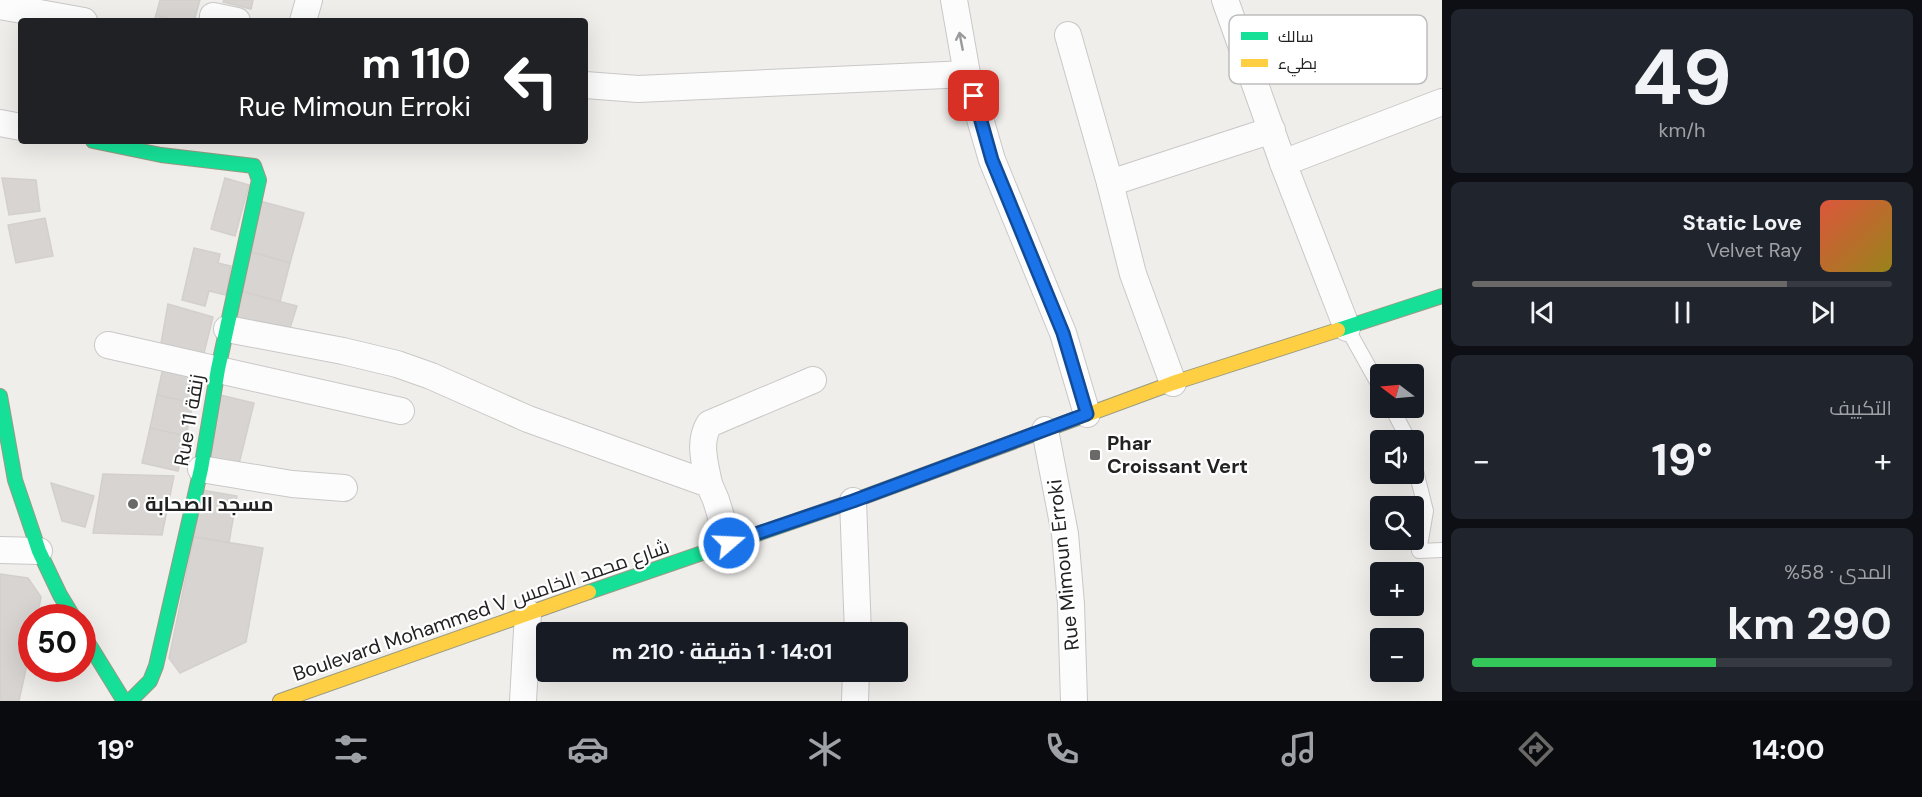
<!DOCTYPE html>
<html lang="ar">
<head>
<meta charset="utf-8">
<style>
	:root { --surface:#171b24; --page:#20242c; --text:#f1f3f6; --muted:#9ea1a6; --line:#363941; --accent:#6a6968 }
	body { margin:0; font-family:"DM Sans",Cairo,sans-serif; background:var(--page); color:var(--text); direction:rtl; height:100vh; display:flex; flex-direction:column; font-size:22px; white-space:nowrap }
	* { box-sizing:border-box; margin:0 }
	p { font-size:20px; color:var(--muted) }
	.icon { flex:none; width:33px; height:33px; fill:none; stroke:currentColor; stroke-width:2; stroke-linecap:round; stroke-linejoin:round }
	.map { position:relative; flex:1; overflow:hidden; direction:ltr }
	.drawer { display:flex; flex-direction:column; gap:9px; padding:9px; background:#0d0f14; width:480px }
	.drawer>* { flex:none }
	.guide { position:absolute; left:18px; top:18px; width:570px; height:126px; border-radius:6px; box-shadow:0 6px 24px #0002; direction:rtl; background:#202124; color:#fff; overflow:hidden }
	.needle { width:39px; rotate:286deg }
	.fabs { position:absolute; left:1370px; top:364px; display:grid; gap:12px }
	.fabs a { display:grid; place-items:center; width:54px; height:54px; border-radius:6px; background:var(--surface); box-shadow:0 6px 24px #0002; font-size:30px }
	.speed { position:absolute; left:18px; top:604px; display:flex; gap:12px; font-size:30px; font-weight:700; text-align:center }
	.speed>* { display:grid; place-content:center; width:78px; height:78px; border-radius:50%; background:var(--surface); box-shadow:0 6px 24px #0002; line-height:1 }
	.speed .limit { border:9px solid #d22; background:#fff; color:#111 }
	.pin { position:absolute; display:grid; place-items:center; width:51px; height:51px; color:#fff; margin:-26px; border-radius:12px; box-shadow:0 3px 9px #0006 }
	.me { position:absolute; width:66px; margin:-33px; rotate:71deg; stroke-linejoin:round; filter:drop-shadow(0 0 4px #0008) }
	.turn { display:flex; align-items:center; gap:21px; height:126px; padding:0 18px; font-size:27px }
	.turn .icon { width:78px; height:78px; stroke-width:2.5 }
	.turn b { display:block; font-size:42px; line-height:51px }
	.big { font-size:45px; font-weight:700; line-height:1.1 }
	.drawer .card { flex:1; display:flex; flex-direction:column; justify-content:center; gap:9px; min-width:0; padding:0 21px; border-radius:9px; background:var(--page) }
	.drawer .dial { align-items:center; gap:0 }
	.dial b { font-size:78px; line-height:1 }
	.song { display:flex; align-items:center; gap:18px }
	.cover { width:72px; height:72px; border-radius:9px; background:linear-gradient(135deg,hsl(10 70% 55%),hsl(50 70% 35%)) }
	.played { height:6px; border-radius:3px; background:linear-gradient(90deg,var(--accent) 75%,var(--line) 75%) }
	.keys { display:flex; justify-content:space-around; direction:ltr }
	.heat { display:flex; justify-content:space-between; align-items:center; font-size:33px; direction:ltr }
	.charge { height:9px; border-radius:4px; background:linear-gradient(90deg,#34c759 58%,var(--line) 0) }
	.trip { position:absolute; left:536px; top:622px; width:372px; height:60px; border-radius:6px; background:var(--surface); box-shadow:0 6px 24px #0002; font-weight:700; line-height:60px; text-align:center; direction:rtl }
	.menu { display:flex; height:96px; justify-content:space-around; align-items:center; background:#090b0e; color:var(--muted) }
	.menu .icon { width:42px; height:42px }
	.menu .current { color:var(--accent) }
	.menu b { font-size:27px; color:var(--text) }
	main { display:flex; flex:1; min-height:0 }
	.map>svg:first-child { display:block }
	.building { fill:#d7d4d2; stroke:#d3d0cc; stroke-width:1.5 }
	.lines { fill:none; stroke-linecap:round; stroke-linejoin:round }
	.lane-casing { stroke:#c9c8c7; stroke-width:16 }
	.street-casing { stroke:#c9c8c7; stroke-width:28 }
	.fast-casing { stroke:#999a82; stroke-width:16 }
	.slow-casing { stroke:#999a82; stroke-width:16 }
	.lane { stroke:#fdfcfc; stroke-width:14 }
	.street { stroke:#fdfcfc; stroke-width:26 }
	.fast { stroke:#16e098; stroke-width:14 }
	.slow { stroke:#ffcf43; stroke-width:14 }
	.oneway { stroke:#9a9a9a }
	.route-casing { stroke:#114b97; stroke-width:15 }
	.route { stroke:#1a73e8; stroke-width:10 }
	.poi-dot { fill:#6a6968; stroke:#fff; stroke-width:2 }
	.labels { text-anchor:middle; stroke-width:4.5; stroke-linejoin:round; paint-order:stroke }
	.street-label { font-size:20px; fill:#222; stroke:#fff }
	.poi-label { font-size:20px; font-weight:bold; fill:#222; stroke:#fff; text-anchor:start }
	.key { fill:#fff; stroke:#bdbdbd; stroke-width:1.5 }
	.key-label { font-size:16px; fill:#222 }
</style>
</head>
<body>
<main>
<section class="drawer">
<div class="card dial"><b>49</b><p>km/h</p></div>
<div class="card">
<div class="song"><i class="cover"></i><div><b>Static Love</b><p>Velvet Ray</p></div></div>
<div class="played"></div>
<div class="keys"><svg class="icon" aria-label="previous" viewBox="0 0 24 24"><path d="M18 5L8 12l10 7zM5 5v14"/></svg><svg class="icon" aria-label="pause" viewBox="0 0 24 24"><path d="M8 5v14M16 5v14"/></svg><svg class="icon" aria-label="next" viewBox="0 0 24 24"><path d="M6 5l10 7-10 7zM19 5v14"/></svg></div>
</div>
<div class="card"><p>التكييف</p>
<div class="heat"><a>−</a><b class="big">19°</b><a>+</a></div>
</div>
<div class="card"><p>المدى · 58%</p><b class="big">290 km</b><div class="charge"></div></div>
</section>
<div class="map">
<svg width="1442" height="701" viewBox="0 0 1442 701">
	<rect width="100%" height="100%" fill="#f0eeeb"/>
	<g class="building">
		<polygon points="160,0 200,0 194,21 176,21 156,15"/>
		<polygon points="224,0 253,0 251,9 223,2"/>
		<polygon points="156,15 176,21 154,21"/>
		<polygon points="2,178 36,180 40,211 9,215"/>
		<polygon points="225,178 249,185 235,236 211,229"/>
		<polygon points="260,201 304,213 290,263 247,251"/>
		<polygon points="45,218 53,256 16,263 8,225"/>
		<polygon points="194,248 220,254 218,263 231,266 226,295 209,291 205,306 182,300"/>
		<polygon points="251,252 290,263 280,302 240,291"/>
		<polygon points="240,291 297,306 290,328 238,326"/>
		<polygon points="168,304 213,317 204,353 160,349"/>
		<polygon points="165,359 201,366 193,403 157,395"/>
		<polygon points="157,395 193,403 186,436 150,428"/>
		<polygon points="220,395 254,403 237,472 203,464"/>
		<polygon points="150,428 186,436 178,471 142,463"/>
		<polygon points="103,474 174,476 162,535 93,533"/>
		<polygon points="51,483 94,496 85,527 62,521"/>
		<polygon points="202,490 237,496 229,543 194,537"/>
		<polygon points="194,537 263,548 246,642 180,673 169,658"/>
		<polygon points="0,574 28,578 41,597 37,618 32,618 32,642 19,701 0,701"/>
	</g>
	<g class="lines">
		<defs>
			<g id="lane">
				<polyline points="1347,328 1380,387"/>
				<polyline points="1392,408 1409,441"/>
				<polyline points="1413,459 1426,511 1419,551 1442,550"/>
			</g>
			<g id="street">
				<polyline points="954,0 967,74 992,160 1063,333 1087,414"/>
				<polyline points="1225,0 1283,163 1347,328"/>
				<polyline points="0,6 84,21"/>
				<polyline points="213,16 237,21"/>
				<polyline points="303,21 309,0"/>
				<polyline points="1068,35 1110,183 1272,130"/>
				<polyline points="585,85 638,89 967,74"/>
				<polyline points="0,123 21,127"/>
				<polyline points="1283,163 1442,102"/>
				<polyline points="1110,183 1133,274 1173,383"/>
				<polyline points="227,329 343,351 397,364 431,376 528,419 709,484 716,500 729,543"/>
				<polyline points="108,345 401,411"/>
				<polyline points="1045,430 1065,534 1071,604 1074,701"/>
				<polyline points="201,469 292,484 344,488"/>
				<path d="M709,484C705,463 698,443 709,424L813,380"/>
				<polyline points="853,501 858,633"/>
				<polyline points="0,550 39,551"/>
				<polyline points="523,701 528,613"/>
				<polyline points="855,701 856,672"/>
			</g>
			<g id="fast">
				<polyline points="93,141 161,155 254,166 259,180 218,369 201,469 156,666 150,681 130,701"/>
				<polyline points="1338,330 1442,296"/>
				<polyline points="0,396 15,480 39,551 60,595 74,618"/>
				<polyline points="589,592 853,501 945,467"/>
				<polyline points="82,633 124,701"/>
			</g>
			<g id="slow">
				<polyline points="945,467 1173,383 1338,330"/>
				<polyline points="280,701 589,592"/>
			</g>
		</defs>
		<use href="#lane" class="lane-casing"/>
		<use href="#street" class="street-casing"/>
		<use href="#fast" class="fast-casing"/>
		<use href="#slow" class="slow-casing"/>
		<use href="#lane" class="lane"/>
		<use href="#street" class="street"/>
		<use href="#fast" class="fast"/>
		<use href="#slow" class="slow"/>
	</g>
	<defs><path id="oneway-shaft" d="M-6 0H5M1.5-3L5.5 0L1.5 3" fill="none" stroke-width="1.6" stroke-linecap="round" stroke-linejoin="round" transform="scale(1.5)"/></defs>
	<use class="oneway" href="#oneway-shaft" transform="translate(961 41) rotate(-101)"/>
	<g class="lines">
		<defs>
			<polyline id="route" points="729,543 853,501 1087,414 1063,333 992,160 974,96"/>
		</defs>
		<use href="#route" class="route-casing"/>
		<use href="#route" class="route"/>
	</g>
	<g class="poi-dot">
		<rect x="1089" y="449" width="12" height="12" rx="3"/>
		<circle cx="133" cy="504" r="6"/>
	</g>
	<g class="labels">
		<g class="street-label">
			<text transform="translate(189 420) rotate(-80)" y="7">Rue 11 زنقة</text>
			<text transform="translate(1063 565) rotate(-96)" y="7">Rue Mimoun Erroki</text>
			<text transform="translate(481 610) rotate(-19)" y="7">Boulevard Mohammed V شارع محمد الخامس</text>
		</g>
		<g class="poi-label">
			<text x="1107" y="450">Phar<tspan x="1107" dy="23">Croissant Vert</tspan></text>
			<text x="145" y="511">مسجد الصحابة</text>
		</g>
	</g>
	<rect x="1229" y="15" width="198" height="69" rx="9" class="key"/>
	<rect x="1241" y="32" width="27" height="8" fill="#16e098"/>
	<rect x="1241" y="59" width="27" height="8" fill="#ffcf43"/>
	<g class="key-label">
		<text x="1278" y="42">سالك</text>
		<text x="1278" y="69">بطيء</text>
	</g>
</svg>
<div class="fabs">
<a><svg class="needle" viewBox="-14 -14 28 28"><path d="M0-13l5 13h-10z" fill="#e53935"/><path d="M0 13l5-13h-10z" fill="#9ea1a6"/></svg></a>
<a><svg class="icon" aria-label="sound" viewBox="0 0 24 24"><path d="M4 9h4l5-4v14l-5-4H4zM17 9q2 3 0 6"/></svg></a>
<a><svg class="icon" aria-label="search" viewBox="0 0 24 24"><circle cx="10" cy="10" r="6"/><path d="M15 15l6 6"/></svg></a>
<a>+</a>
<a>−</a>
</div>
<div class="speed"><div class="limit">50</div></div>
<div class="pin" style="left:974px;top:96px;background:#d93025"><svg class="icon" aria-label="arrive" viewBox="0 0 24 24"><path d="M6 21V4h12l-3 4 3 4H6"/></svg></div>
<svg class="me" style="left:729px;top:543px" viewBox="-20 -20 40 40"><circle r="17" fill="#1a73e8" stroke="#fff" stroke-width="3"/><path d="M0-11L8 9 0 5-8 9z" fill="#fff"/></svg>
<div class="trip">14:01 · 1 دقيقة · 210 m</div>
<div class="guide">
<div class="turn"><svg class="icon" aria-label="left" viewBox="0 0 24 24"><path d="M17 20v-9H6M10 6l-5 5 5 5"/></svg><div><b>110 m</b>Rue Mimoun Erroki</div></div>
</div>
</div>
</main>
<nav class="menu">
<b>14:00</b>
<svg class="icon current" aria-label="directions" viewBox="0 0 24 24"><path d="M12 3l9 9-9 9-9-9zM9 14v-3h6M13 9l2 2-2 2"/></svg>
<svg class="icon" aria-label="music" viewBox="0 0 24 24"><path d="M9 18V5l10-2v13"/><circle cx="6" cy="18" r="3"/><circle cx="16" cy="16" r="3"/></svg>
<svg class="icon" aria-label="phone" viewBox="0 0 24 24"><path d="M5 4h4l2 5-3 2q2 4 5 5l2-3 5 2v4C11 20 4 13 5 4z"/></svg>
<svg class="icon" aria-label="climate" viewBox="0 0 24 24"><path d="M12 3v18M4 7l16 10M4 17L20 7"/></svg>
<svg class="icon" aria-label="car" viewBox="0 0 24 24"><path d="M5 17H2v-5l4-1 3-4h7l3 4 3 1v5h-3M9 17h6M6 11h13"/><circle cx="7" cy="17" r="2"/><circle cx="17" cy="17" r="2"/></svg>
<svg class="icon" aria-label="filters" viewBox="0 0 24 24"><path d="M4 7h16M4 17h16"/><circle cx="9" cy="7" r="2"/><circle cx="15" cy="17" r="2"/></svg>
<b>19°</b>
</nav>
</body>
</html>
